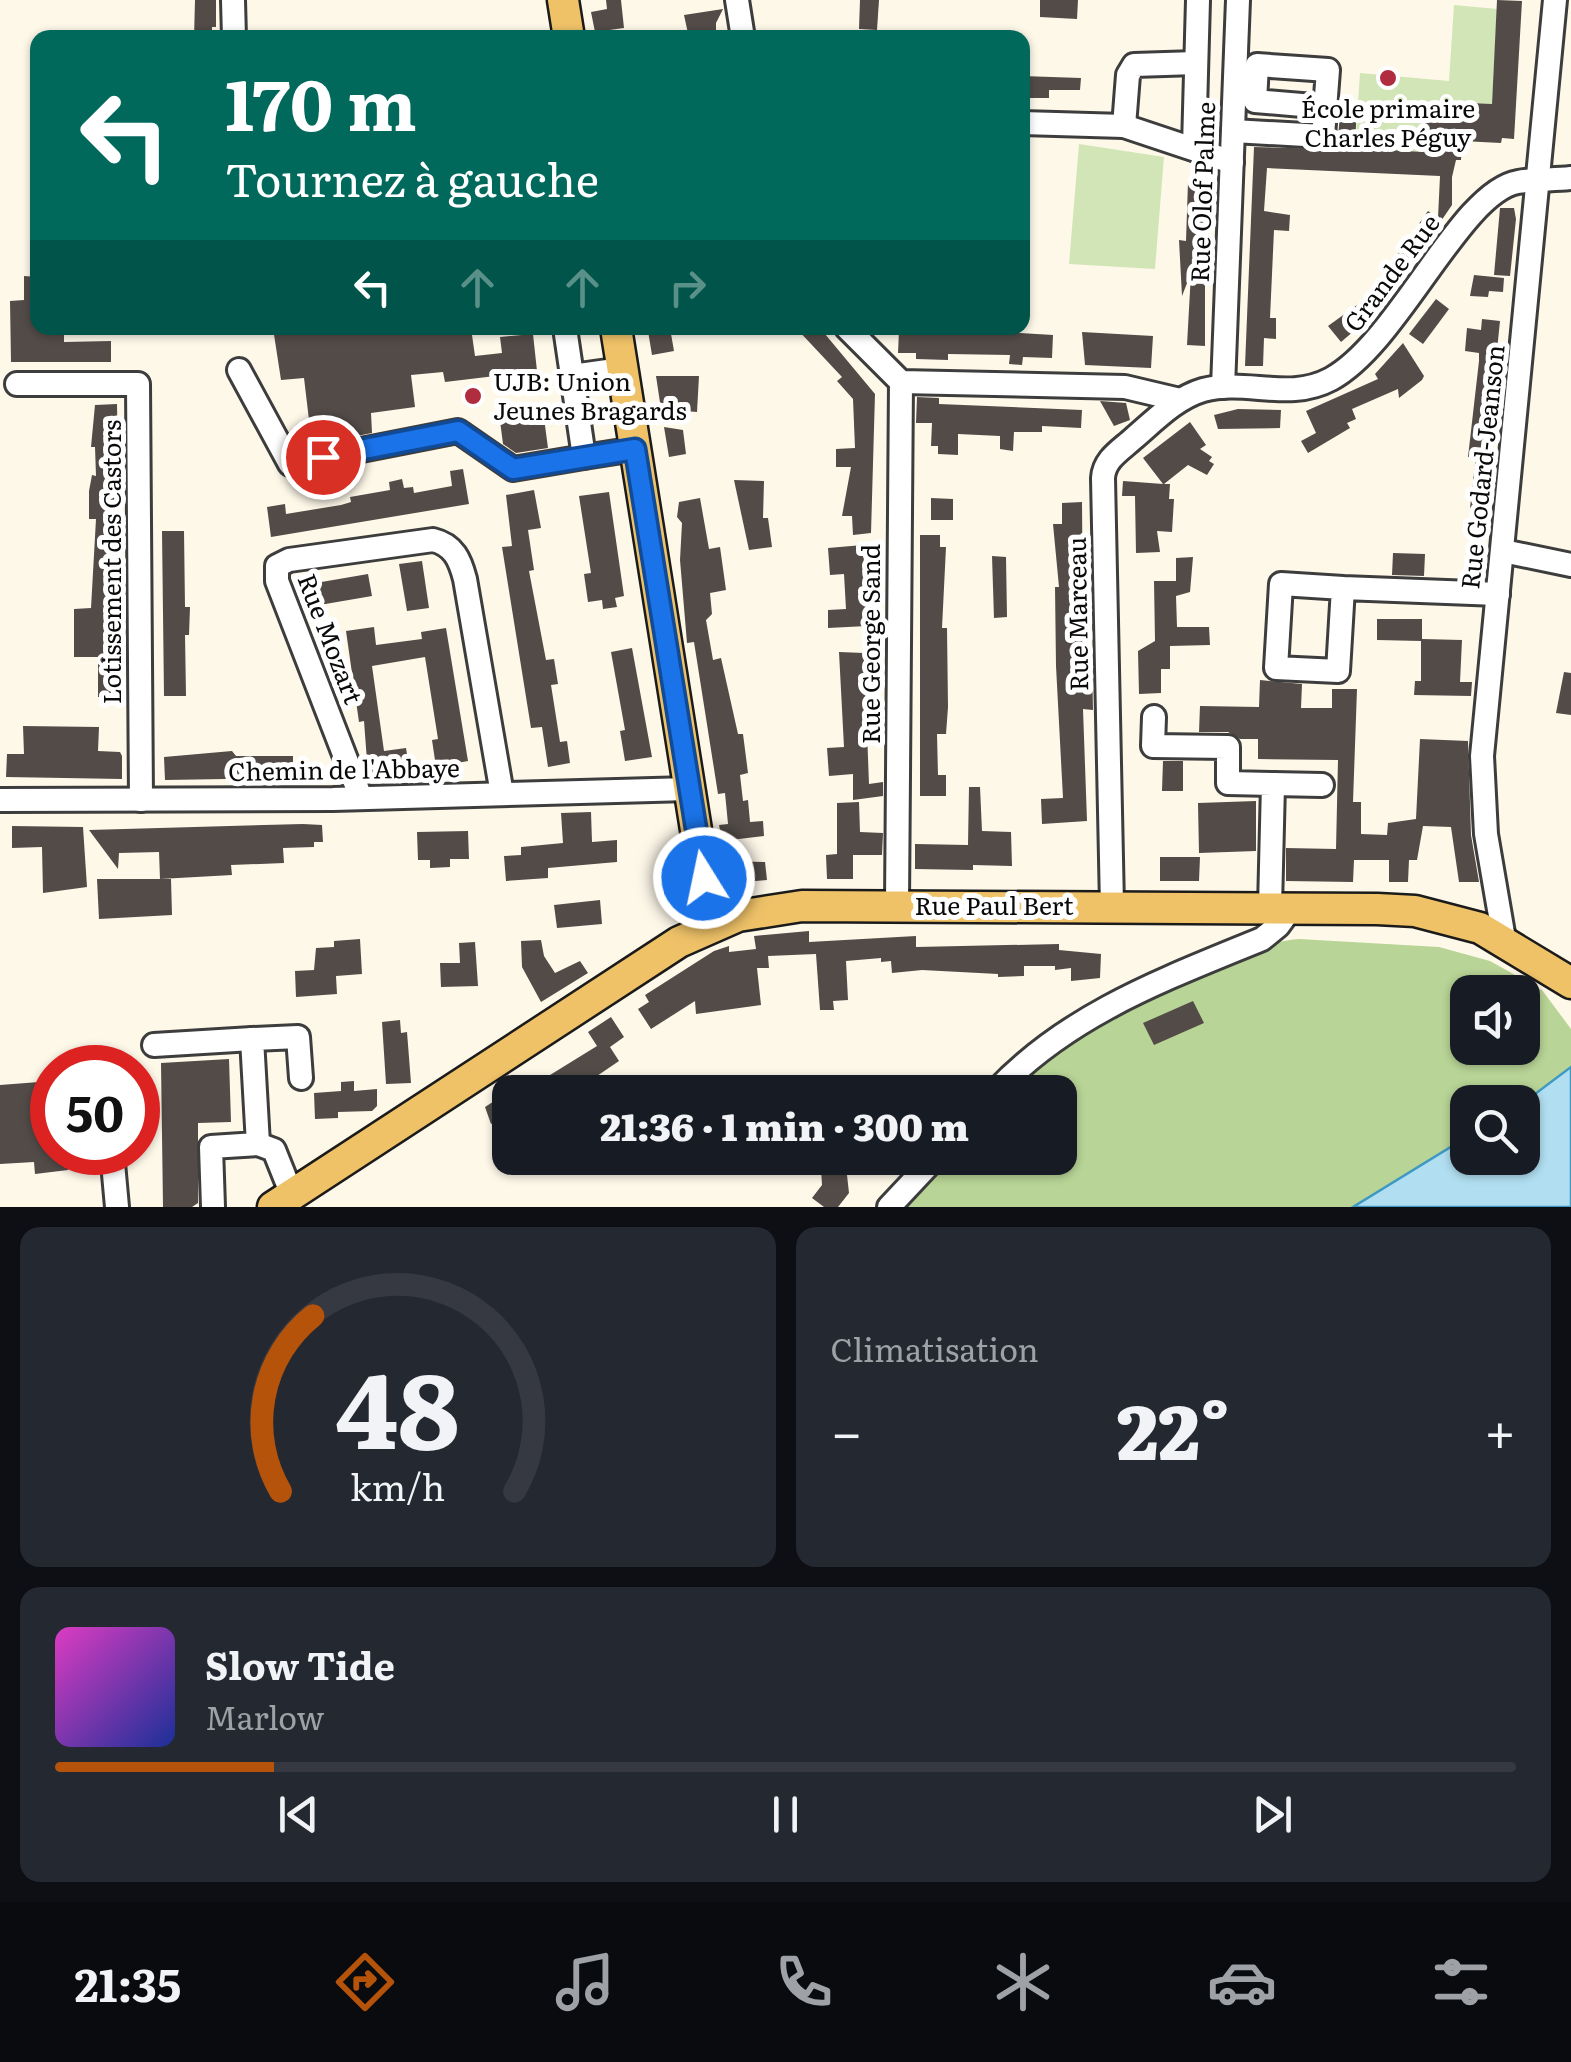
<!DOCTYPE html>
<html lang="fr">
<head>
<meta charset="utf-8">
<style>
	:root { --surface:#171b24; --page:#242831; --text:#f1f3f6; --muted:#9ea1a6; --line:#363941; --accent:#b45309 }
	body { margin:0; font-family:Literata,serif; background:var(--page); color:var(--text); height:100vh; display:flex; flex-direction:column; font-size:38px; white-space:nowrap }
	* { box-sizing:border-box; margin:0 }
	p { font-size:32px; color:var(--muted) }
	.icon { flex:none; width:55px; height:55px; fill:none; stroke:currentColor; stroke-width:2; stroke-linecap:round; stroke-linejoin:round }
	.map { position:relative; height:1207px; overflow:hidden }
	.drawer { display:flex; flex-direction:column; gap:20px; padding:20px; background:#0d0f14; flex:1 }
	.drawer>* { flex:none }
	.banner { position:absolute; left:30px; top:30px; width:1000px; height:305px; border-radius:20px; box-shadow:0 2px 8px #0004; background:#00695c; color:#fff; overflow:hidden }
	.buttons { position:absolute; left:1450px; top:975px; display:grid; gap:20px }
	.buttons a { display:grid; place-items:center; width:90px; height:90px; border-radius:20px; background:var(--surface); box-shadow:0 2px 8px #0004; font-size:50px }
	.speed { position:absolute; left:30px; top:1045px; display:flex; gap:20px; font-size:50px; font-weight:700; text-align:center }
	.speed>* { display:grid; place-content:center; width:130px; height:130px; border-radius:50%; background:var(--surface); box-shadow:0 2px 8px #0004; line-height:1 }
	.speed .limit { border:15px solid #d22; background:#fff; color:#111 }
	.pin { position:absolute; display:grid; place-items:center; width:85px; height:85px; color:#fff; margin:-42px; border:5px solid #fff; border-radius:50%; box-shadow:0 2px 10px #0007 }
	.me { position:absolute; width:110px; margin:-55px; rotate:350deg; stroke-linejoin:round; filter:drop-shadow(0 0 8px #0008) }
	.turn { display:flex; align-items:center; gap:35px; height:210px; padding:0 30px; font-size:45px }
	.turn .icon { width:130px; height:130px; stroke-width:2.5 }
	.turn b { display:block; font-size:70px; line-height:85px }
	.lanes { display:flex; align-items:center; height:95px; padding:0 30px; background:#0003; justify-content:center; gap:50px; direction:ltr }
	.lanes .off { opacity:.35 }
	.big { font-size:75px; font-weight:800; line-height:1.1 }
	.drawer .card { flex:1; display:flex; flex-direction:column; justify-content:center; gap:15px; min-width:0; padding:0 35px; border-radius:20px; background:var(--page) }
	.drawer .dial { align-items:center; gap:0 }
	.dial svg { height:260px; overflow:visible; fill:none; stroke:var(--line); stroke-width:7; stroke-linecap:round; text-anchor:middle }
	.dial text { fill:var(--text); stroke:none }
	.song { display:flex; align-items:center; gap:30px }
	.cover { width:120px; height:120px; border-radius:15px; background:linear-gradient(135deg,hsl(310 70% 55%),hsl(230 70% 35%)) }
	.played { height:10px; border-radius:5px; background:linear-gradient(90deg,var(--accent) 15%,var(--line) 15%) }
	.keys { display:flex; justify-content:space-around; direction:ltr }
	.heat { display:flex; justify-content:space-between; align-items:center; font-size:55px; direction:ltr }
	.drawer .tiles { flex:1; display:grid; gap:20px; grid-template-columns:1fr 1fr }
	.card:last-child { grid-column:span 2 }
	.trip { position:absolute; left:492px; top:1075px; width:585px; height:100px; border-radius:20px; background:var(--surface); box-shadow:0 2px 8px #0004; font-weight:800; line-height:100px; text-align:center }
	.menu { display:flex; height:160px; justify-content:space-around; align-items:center; background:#090b0e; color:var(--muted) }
	.menu .icon { width:70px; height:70px }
	.menu .current { color:var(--accent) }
	.menu b { font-size:45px; color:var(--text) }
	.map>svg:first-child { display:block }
	.green { fill:#d2e5b6 }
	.forest { fill:#b8d496; fill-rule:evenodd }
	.water { fill:#b1dff1; stroke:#3e99c3; stroke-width:2.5 }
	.building { fill:#524b48 }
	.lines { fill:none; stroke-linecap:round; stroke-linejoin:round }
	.minor-casing { stroke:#3d3d3d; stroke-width:28 }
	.major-casing { stroke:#1b1b1b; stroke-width:35 }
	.minor { stroke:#fff; stroke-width:22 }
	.major { stroke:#efc268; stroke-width:30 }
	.route-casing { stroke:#114b97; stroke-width:25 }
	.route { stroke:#1a73e8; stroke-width:18 }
	.poi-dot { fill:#af2d3f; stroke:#fff; stroke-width:4 }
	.labels { text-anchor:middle; stroke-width:10; stroke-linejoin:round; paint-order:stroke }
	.poi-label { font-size:25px; fill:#0a0a0a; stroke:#fff }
	.street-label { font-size:25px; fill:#0a0a0a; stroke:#fff }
</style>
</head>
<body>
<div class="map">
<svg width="1571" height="1207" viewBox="0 0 1571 1207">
	<rect width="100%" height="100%" fill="#fef8e9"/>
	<g class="green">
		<polygon points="1454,5 1497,9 1492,104 1451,102 1450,107 1426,106 1423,152 1355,148 1360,73 1449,81"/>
		<polygon points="1079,144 1164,157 1155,269 1069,264"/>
	</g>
	<path class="forest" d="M1299,939L1439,947L1490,961L1542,990L1571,1029V1067L1522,1102H1468L1467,1136L1353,1207H899L943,1158H1060V1092H1001C1061,1039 1131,1002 1205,970C1236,957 1265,942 1299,939ZM1468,992H1522V1048H1468Z"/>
	<polygon class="water" points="1571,1067 1571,1207 1353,1207 1467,1137 1468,1158 1522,1158 1523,1103"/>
	<g class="building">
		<polygon points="195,0 216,0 216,27 212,27 212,38 194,38"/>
		<polygon points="606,0 621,0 624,28 595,32 591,12 607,9"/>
		<polygon points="860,0 879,0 877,30 859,29"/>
		<polygon points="1040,0 1078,0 1077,19 1040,17"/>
		<polygon points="1497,0 1522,1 1514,139 1502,138 1501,143 1462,141 1461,160 1456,160 1452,177 1452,205 1400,281 1380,279 1428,211 1438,218 1440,176 1267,168 1264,211 1290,215 1289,231 1274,230 1270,318 1276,318 1276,339 1264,338 1263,366 1245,366 1254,147 1330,149 1338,138 1341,102 1357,102 1355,148 1423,152 1426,106 1450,107 1450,102 1492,104"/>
		<polygon points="723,9 716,23 716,38 689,38 684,15"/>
		<polygon points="1022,76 1081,78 1080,90 1049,90 1049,98 1022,98"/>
		<polygon points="1188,182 1201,183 1204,239 1191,271 1205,271 1205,346 1187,345 1191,273 1182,296 1179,240 1186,241"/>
		<polygon points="1500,208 1514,208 1516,219 1510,276 1494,275"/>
		<polygon points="1474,275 1504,278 1503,292 1489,291 1488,297 1470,296"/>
		<polygon points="24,276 38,277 38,328 41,328 41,333 64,333 64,342 111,341 111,362 11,362 10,301 24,300"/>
		<polygon points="1436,299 1449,309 1423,344 1409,334"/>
		<polygon points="1364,300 1375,313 1341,342 1328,326"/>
		<polygon points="1482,319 1500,321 1493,389 1499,389 1487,509 1470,508 1476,455 1468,457 1479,361 1479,353 1465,351 1466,339 1467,328 1481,330"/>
		<polygon points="273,328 405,328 406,335 438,331 438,328 471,328 475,356 502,353 500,337 533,334 537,371 445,382 443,372 411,375 415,407 371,413 372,433 321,443 318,419 309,420 304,378 281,380"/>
		<polygon points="651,328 670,328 674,351 652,355 648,331"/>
		<polygon points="796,328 820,328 875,394 871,533 853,535 852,516 842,516 851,467 836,467 836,449 855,448 853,399 837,381 842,377"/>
		<polygon points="934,328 1053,335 1052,358 1023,357 1022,365 1009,364 1010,355 948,354 948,360 916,359 916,353 898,353 899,330"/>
		<polygon points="1082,332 1153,336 1151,368 1085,365"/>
		<polygon points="1403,343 1424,376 1422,380 1399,398 1398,389 1352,409 1356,419 1347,423 1350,428 1308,453 1301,441 1316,433 1306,411 1378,379 1375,374"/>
		<polygon points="656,376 699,376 697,412 661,409"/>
		<polygon points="917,397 939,398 939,404 1082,410 1081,428 1042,426 1042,432 1014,432 1013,451 1000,449 1000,436 958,434 958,455 938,454 938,446 931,446 932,423 916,423"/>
		<polygon points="1100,401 1126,403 1130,420 1114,426"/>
		<polygon points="117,404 121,676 112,676 112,697 98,697 98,657 74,657 74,609 91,608 96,519 89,519 89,491 92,475 96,476 95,447 91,447 95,405"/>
		<polygon points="528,409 530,420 544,418 548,448 516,453 503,444 499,413"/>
		<polygon points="1238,409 1281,410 1280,428 1218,429 1214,415"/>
		<polygon points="1190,422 1206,445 1200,449 1212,457 1209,461 1214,464 1207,475 1188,465 1164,484 1170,484 1169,499 1174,499 1172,532 1157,531 1160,552 1136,553 1135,496 1122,496 1123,481 1163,484 1143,458"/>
		<polygon points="664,427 683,430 686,454 669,457"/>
		<polygon points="463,469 469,504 271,537 267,507 285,504 286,514 341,505 351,502 350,497 390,490 389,482 402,479 404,488 413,487 414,493 452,486 450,471"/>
		<polygon points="734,480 764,481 763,518 768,518 772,547 749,550"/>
		<polygon points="534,490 541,528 528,530 534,570 529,571 546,660 554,659 558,684 551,685 560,742 567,741 570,763 548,767 542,727 531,728 502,547 512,546 506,495"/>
		<polygon points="609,492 624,596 615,598 617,607 603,609 602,600 588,602 584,574 591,573 579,496"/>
		<polygon points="700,498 709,549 720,547 726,590 710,593 712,614 706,620 713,660 721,658 738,734 743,734 748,773 740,775 743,801 748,800 750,822 763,821 764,836 722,841 719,825 728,824 725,793 718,794 694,642 687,643 680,560 682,523 677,517 679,502"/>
		<polygon points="931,498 953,499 953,520 931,520"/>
		<polygon points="1082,502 1083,632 1085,666 1092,666 1093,710 1083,709 1087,821 1042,824 1041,799 1063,798 1056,666 1055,587 1059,587 1053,524 1062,524 1062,503"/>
		<polygon points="162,531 184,531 185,607 190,607 189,635 185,635 186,696 164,696"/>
		<polygon points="920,535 940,535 940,547 946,547 942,628 947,628 948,707 946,734 937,734 938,775 946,775 946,796 920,796"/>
		<polygon points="863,545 865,581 871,581 872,603 866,604 867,626 828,628 828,610 846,609 844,574 830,575 828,548"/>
		<polygon points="1393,553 1425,554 1424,576 1392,575"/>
		<polygon points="992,556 1006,557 1007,617 994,618"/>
		<polygon points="1193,557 1190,592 1176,596 1177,627 1209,627 1210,645 1170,646 1170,669 1161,669 1161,693 1139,694 1138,651 1155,641 1154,581 1176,581 1176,558"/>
		<polygon points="422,561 429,608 407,611 399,564"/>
		<polygon points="368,574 372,596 308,607 304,585"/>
		<polygon points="1377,619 1422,619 1422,639 1462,640 1460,682 1472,682 1471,696 1414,695 1415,681 1421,681 1421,641 1377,640"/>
		<polygon points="374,627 376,645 422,639 421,632 446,628 468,761 436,767 432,740 438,739 425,657 372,666 384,751 406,748 409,767 368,774 364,721 359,722 346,631"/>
		<polygon points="632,648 652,757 625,761 620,731 625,730 611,652"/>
		<polygon points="839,652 864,653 869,784 883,782 883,796 853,800 853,774 829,776 827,748 844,747"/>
		<polygon points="1564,672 1571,673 1571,715 1556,713"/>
		<polygon points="1260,680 1302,684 1301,708 1332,708 1332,689 1357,689 1353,802 1361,802 1361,834 1387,835 1388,823 1416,819 1420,739 1468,741 1471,835 1479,882 1459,882 1451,827 1423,826 1417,860 1409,860 1408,882 1389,882 1389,860 1354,860 1353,882 1286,881 1286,848 1336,849 1338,760 1258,759 1258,739 1240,739 1228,732 1199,732 1200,706 1259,707"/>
		<polygon points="23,726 99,727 98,751 120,752 122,756 122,779 6,777 7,754 24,754"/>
		<polygon points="232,751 236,756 293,756 293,778 165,780 164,757"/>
		<polygon points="1163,761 1183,761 1183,791 1162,791"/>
		<polygon points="969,787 980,787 982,831 1011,832 1012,866 973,865 973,870 915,869 915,844 968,845"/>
		<polygon points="1256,801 1256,851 1199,853 1198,803"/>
		<polygon points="859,802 860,832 883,833 882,855 853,855 853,879 827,879 826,855 837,854 837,803"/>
		<polygon points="591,812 592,842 617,840 617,862 548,868 548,878 506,881 504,856 521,855 521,847 563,843 561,813"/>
		<polygon points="303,824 322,825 323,842 314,842 314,847 283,848 284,863 231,865 232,875 160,879 159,852 119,853 118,869 89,830"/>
		<polygon points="12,826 83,827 87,887 43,893 42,847 12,848"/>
		<polygon points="468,831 469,859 450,859 450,867 430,868 430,860 418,860 417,832"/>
		<polygon points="1160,857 1200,857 1199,881 1160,881"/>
		<polygon points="725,861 765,862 767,880 734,883"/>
		<polygon points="97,879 171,879 172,915 99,919"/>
		<polygon points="600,900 602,924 557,928 554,905"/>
		<polygon points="809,931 809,942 916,936 916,947 1059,944 1059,950 1101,954 1100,978 1071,981 1071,968 1055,970 1055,966 1024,966 1024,976 998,977 998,974 922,970 892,973 891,961 881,962 881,958 846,961 848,1000 833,1001 834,1010 820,1010 816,954 768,956 769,968 757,968 761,1005 696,1014 695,1001 651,1029 638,1009 649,1002 645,995 714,951 729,946 729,952 756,949 754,936"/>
		<polygon points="360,939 362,974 336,976 337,994 296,997 295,971 314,970 316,948 334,947 334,941"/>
		<polygon points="541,940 544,956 555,973 580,961 588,973 541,1002 522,967 521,941"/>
		<polygon points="475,942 478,986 441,987 440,963 460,963 459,943"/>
		<polygon points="1193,1001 1204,1023 1154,1045 1143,1023"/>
		<polygon points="611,1017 624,1037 610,1047 619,1061 597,1076 607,1092 561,1092 550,1075 597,1046 588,1032"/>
		<polygon points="400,1020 401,1033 407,1032 411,1083 386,1084 382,1022"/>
		<polygon points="229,1059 231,1122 198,1123 198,1203 192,1207 163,1207 161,1063"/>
		<polygon points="52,1081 52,1152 67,1152 68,1170 35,1174 34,1162 0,1164 0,1085"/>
		<polygon points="354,1081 354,1091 377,1089 377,1106 372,1111 338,1112 338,1118 315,1119 314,1093 341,1091 341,1082"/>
		<polygon points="502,1096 504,1100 510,1098 510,1116 491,1124 485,1107"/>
		<polygon points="846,1166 849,1193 838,1207 824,1207 812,1198 822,1185 821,1169"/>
	</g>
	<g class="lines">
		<defs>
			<g id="minor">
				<polyline points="233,0 234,38"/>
				<polyline points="737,0 743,38"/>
				<polyline points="1022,123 1124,126 1232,162"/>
				<polyline points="1124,126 1128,75 1134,65 1196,63"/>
				<polyline points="1233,131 1323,136 1328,70 1257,65 1255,101 1325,107"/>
				<polyline points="1194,147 1198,0"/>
				<polyline points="565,328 584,457 635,449"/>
				<polyline points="847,328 901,382 1125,387 1180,400"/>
				<polyline points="239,370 290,464 458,431 513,469 584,457"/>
				<polyline points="572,376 622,369"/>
				<polyline points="17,384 138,384 141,800"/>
				<polyline points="1223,387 1238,0"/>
				<polyline points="1503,551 1571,565"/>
				<polyline points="1343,588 1281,584 1276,668 1338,671 1343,588 1498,594"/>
				<polyline points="1154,717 1153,746 1228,747 1228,783 1273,784 1270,907"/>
				<polyline points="1273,784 1322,785"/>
				<path d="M361,798L277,581V566L289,560L433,540C454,545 460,560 465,579L502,794"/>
				<polyline points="0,800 333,799 689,789"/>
				<polyline points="897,905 901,382"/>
				<path d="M1112,906L1103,478C1104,459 1121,450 1134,438C1155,420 1176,398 1203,390C1247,378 1288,402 1331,379C1399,342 1460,192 1518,182C1534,179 1554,180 1571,178"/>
				<polyline points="1504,939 1486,834 1482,756 1555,0"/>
				<polyline points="154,1045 252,1039"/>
				<path d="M995,1092C1068,1014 1165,979 1262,939L1278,926L1292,907"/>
				<polyline points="258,1144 274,1150 292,1195"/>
				<polyline points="112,1152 117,1207"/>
				<polyline points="213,1207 211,1147 258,1144 252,1039 298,1037 301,1078"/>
				<polyline points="889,1207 935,1158"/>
			</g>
			<g id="major">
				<polyline points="563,0 569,38"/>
				<polyline points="616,328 700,855 718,922"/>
				<polyline points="273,1207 679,942 738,916 802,906 1377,909 1415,911 1480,928 1571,983"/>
			</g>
		</defs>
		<use href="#minor" class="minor-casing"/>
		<use href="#major" class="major-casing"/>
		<use href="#minor" class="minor"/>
		<use href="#major" class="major"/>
	</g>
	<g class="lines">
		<defs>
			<polyline id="route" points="323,457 458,431 513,469 635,449 704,878"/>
		</defs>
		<use href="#route" class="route-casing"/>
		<use href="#route" class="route"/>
	</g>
	<g class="poi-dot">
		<circle cx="1388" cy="78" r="10"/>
		<circle cx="473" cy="396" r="10"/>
	</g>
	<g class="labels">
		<g class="poi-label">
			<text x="1388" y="118">École primaire<tspan x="1388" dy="29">Charles Péguy</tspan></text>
			<text x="493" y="391" text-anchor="start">UJB: Union<tspan x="493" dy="29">Jeunes Bragards</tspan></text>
		</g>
		<g class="street-label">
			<text transform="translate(1203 192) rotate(-88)" y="9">Rue Olof Palme</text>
			<text transform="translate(1392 273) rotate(-53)" y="9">Grande Rue</text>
			<text transform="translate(1483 467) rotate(-84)" y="9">Rue Godard-Jeanson</text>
			<text transform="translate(112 562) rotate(-90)" y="9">Lotissement des Castors</text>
			<text transform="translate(1078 614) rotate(-91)" y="9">Rue Marceau</text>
			<text transform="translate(330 639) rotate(69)" y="9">Rue Mozart</text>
			<text transform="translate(871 644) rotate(-90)" y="9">Rue George Sand</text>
			<text transform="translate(344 770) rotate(-1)" y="9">Chemin de l'Abbaye</text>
			<text x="994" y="915">Rue Paul Bert</text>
		</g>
	</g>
</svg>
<div class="buttons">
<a><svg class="icon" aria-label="sound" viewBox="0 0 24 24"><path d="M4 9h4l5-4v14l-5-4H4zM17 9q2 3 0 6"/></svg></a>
<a><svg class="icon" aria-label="search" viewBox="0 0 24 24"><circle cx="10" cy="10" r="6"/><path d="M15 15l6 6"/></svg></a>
</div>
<div class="speed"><div class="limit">50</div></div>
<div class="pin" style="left:323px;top:457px;background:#d93025"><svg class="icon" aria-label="arrive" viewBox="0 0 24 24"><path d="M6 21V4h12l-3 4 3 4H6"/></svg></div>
<svg class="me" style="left:704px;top:878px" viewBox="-20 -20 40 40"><circle r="17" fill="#1a73e8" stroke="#fff" stroke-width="3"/><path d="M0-11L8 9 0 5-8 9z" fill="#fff"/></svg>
<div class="trip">21:36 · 1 min · 300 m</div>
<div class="banner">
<div class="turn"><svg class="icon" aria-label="left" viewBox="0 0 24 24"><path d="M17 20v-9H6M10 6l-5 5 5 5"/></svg><div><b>170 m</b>Tournez à gauche</div></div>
<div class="lanes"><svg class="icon" aria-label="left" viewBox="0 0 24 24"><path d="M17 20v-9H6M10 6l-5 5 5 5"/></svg><svg class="icon off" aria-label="ahead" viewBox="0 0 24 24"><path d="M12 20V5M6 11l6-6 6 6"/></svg><svg class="icon off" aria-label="ahead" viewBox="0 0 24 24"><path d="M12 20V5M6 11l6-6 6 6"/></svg><svg class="icon off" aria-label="right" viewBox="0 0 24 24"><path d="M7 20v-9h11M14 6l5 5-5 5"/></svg></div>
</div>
</div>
<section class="drawer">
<div class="tiles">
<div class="card dial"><svg viewBox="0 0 100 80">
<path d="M14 69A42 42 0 1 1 86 69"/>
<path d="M14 69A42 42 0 0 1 24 15" stroke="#b45309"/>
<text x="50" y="56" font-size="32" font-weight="700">48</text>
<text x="50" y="72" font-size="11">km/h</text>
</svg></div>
<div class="card"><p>Climatisation</p>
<div class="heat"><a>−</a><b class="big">22°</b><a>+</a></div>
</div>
<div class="card">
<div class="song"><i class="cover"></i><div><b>Slow Tide</b><p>Marlow</p></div></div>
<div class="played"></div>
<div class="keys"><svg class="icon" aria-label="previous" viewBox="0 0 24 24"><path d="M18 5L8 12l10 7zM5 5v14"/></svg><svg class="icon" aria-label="pause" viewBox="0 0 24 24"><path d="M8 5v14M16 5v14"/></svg><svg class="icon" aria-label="next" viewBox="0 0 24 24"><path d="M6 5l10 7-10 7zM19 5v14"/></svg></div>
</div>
</div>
</section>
<nav class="menu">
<b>21:35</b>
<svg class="icon current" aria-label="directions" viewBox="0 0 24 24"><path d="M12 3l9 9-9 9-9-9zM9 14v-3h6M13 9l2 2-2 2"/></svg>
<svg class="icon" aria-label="music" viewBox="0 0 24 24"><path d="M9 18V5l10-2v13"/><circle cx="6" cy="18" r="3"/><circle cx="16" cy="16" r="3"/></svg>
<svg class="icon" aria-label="phone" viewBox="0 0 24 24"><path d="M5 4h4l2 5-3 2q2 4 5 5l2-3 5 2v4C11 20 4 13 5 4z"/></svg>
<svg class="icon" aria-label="climate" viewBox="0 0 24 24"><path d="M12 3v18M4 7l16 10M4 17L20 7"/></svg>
<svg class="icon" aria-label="car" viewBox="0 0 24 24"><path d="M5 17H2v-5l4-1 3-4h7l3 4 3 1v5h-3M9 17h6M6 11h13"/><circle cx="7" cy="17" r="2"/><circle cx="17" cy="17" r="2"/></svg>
<svg class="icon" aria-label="filters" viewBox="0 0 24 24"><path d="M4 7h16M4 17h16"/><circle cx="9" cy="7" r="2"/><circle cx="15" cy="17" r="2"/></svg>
</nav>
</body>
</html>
